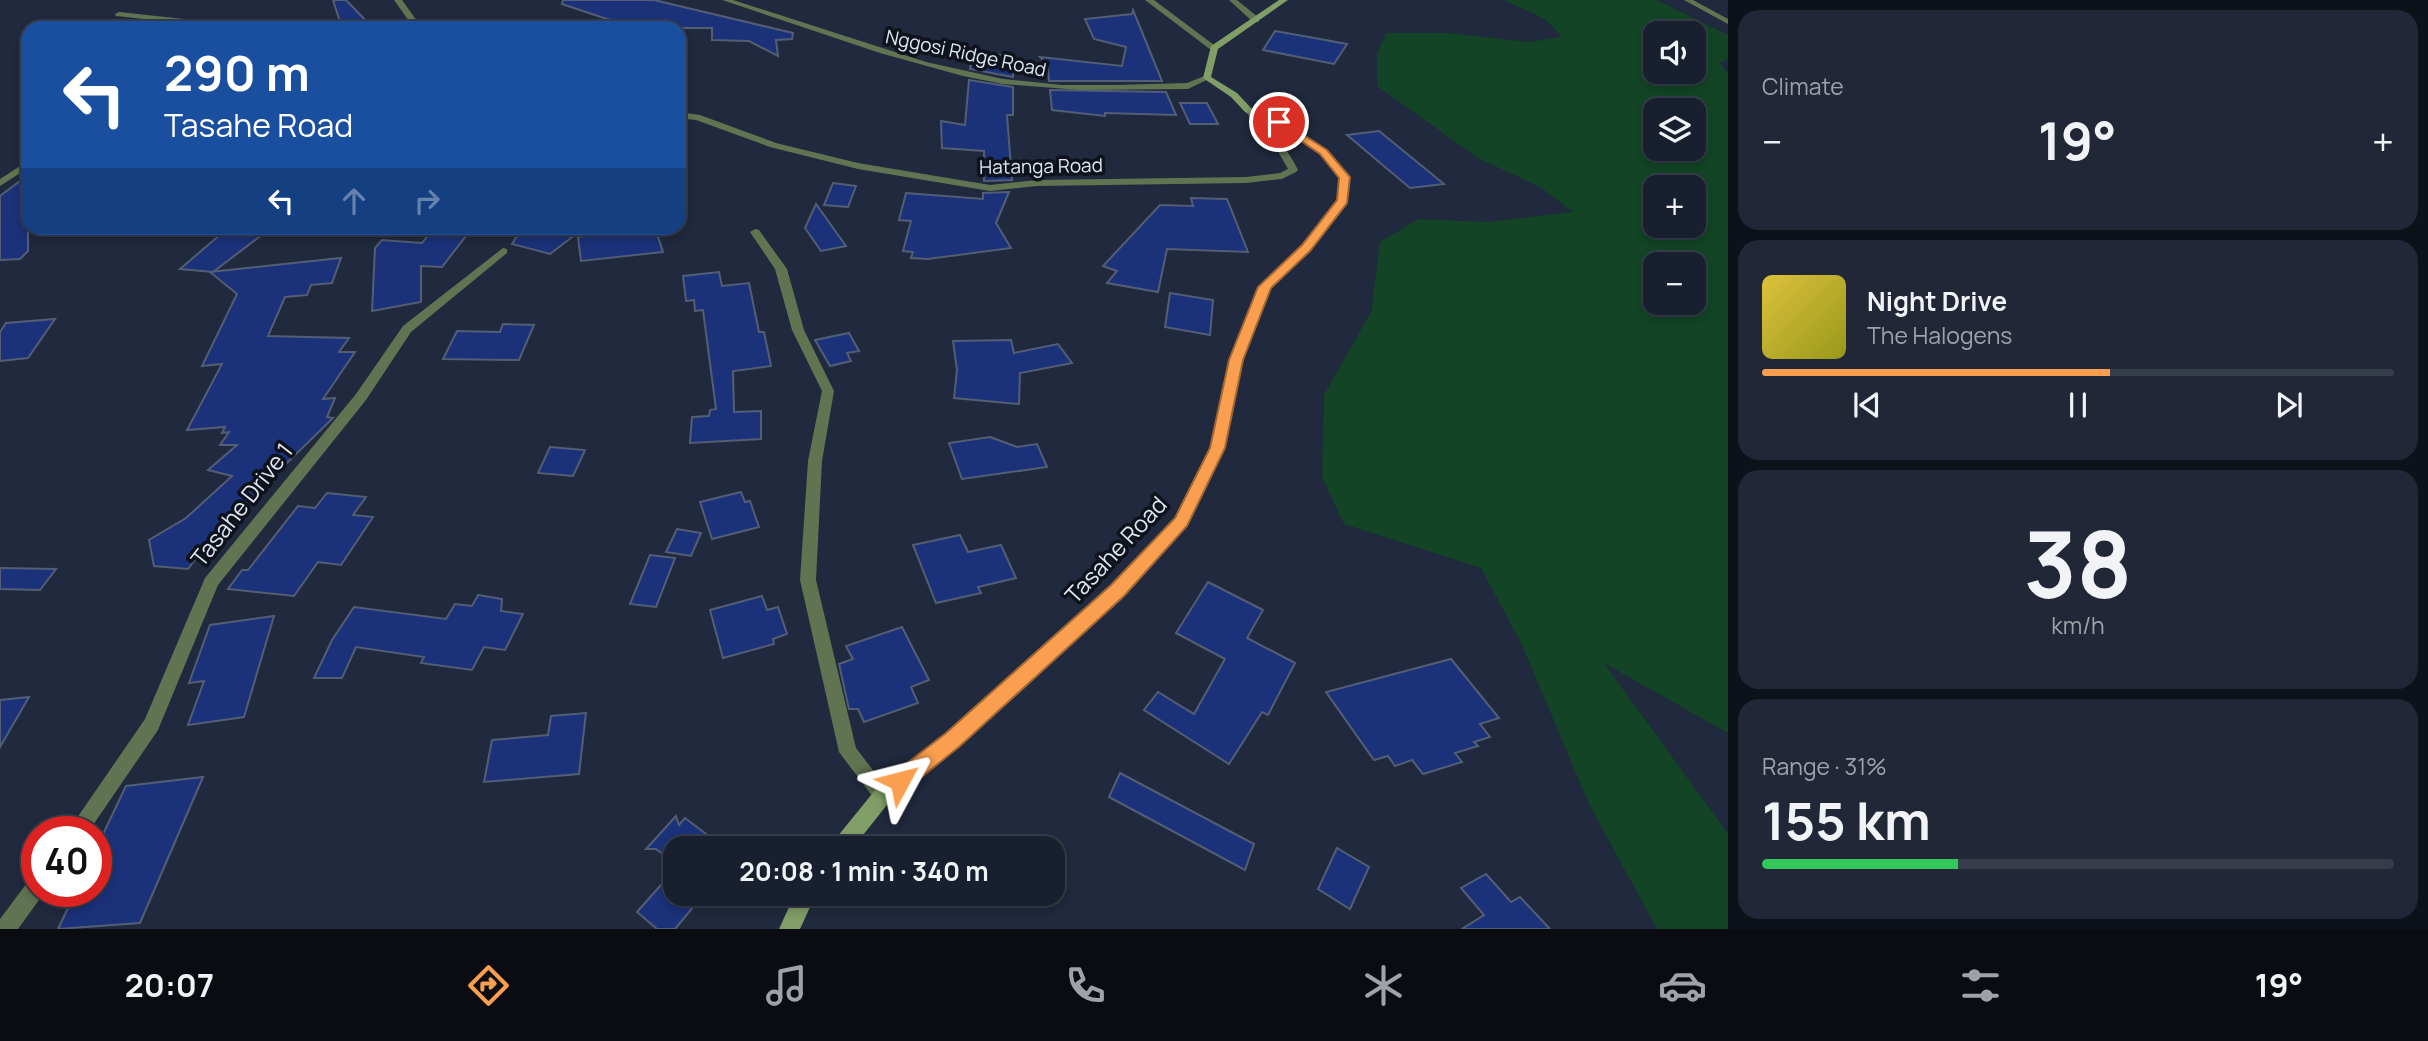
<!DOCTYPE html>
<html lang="en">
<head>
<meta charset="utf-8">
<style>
	:root { --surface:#181f2e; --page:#212736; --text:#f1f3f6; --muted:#9fa2aa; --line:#363d4a; --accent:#fa9f4f }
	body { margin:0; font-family:Manrope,sans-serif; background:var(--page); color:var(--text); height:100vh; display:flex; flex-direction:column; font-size:26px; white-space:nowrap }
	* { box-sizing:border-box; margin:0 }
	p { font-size:23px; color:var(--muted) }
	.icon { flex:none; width:38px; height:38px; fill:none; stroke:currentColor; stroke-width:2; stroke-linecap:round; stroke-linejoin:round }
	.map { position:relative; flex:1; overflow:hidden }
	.details { display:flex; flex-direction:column; gap:10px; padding:10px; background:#0d1119; width:700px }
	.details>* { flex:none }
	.banner { position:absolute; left:21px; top:21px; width:665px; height:214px; border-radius:21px; box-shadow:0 4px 10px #0003,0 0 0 2px var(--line); background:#1a4fa0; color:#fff; overflow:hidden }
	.buttons { position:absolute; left:1643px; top:21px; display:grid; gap:14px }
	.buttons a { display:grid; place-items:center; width:63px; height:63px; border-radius:14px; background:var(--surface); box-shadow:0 4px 10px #0003,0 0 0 2px var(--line); font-size:35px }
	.speed { position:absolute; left:21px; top:816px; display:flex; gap:14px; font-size:35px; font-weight:700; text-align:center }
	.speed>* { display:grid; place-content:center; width:91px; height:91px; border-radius:50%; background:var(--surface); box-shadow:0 4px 10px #0003,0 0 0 2px var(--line); line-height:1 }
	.speed .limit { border:10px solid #d22; background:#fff; color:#111 }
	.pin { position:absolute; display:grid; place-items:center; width:60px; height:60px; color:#fff; margin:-30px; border:4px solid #fff; border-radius:50%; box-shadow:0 2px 7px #0007 }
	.me { position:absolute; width:77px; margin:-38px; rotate:52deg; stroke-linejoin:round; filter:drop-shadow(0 0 5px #0008) }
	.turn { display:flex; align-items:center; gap:24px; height:147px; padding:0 28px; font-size:32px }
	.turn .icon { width:91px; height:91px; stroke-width:2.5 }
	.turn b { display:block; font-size:49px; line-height:60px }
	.lanes { display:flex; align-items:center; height:66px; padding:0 28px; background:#0003; justify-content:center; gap:35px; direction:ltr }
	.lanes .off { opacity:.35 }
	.big { font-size:52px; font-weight:700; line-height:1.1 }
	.details .card { flex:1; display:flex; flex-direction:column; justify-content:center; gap:10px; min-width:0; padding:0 24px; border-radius:21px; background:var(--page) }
	.details .dial { align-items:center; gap:0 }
	.dial b { font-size:91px; line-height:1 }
	.song { display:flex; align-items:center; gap:21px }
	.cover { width:84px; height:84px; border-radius:10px; background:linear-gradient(135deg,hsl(50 70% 55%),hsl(60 70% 35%)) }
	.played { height:7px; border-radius:4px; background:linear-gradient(90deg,var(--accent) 55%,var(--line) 55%) }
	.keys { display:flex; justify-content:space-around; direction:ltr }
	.heat { display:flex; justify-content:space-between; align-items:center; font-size:38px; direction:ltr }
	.charge { height:10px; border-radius:5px; background:linear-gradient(90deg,#34c759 31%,var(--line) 0) }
	.trip { position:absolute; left:663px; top:836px; width:402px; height:70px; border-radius:21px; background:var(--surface); box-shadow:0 4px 10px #0003,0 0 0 2px var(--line); font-weight:700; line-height:70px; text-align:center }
	.tabs { display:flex; height:112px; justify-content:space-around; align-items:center; background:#0a0c12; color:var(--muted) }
	.tabs .icon { width:49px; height:49px }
	.tabs .on { color:var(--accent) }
	.tabs b { font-size:32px; color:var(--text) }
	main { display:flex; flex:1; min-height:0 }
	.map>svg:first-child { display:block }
	.green { fill:#124425; fill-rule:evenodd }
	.building { fill:#1b3179; stroke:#535e75; stroke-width:2 }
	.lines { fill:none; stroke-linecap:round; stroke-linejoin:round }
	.street { fill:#617451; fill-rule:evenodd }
	.secondary { fill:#809e66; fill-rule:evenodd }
	.route { fill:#fa9f4f; stroke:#a26733; stroke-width:2 }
	.labels { text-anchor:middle; stroke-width:7; stroke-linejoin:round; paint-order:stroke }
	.far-street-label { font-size:19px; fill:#e0e6f4; stroke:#0e121b }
	.street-label { font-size:23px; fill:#e0e6f4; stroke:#0e121b }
</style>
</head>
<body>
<main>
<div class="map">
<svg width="1728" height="929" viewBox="0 0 1728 929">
	<rect width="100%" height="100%" fill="#20293d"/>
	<path class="green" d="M1504,0H1657L1728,35V59L1720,63L1728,74V733L1604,663L1728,834V929H1657L1590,806L1521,643L1481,568L1344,524L1322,477L1324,395L1371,312L1380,242L1418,219L1487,222L1573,212L1540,187L1478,158L1377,86V54L1386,33H1449L1529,42L1562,37L1545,19ZM1656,33H1694V72H1656ZM1656,110H1694V149H1656ZM1656,187H1694V226H1656ZM1656,264H1694V303H1656Z"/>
	<g class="building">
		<polygon points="333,0 346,0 373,28 342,28"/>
		<polygon points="563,0 654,0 793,33 792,39 776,40 778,56 749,41 712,40 712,28 634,28 562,4"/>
		<polygon points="1133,10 1162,81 1049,81 1048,66 1040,57 1122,66 1126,47 1094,39 1085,19 1132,14"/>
		<polygon points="1275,31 1309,37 1347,44 1334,64 1263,50"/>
		<polygon points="972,52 1014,56 1013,77 970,69"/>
		<polygon points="969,80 1013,87 1013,115 1007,115 1012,180 984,181 984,151 942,148 941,121 965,125"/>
		<polygon points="1050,90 1166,92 1176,115 1105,113 1105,116 1052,110"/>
		<polygon points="1180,103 1207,103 1218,124 1190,124"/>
		<polygon points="1379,131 1444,184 1410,188 1347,135"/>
		<polygon points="28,175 28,251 20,259 0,260 0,196"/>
		<polygon points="833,183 856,186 848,207 824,205"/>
		<polygon points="1009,192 996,223 1011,248 928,259 911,258 913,252 903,251 911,221 899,220 906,193 983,199 983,193"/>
		<polygon points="1191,198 1227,199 1248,252 1167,249 1158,292 1107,283 1117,271 1103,266 1160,205 1193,206"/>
		<polygon points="816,204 846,246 821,251 805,228"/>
		<polygon points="228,228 271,228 213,272 180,269"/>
		<polygon points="522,228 584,228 550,254 512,244"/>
		<polygon points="635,228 655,228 663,252 581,261 578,237"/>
		<polygon points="433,229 469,232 442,267 421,266 421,302 372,311 375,248 382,240 422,243"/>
		<polygon points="341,258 332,283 311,285 307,295 285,297 268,336 349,338 339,352 355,352 323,399 335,398 327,417 333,418 244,505 237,503 188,569 154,566 149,540 186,518 232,476 208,470 237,445 220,445 229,432 222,433 225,427 187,430 222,364 202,366 237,294 210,272"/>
		<polygon points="719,272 722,286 749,283 759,332 764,332 771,366 733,371 734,412 761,411 761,439 690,443 692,417 709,416 710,410 716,409 703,310 695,311 694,300 686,301 683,276"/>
		<polygon points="1170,293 1213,300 1210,335 1165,327"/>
		<polygon points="55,319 28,358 0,361 0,332 6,323"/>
		<polygon points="503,324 534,325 519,360 443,359 457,331 500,332"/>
		<polygon points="849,333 859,351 847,353 851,361 830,366 815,340"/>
		<polygon points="1011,340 1014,353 1058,344 1072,363 1020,373 1019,404 954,398 957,370 953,341"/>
		<polygon points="990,437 1017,447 1037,444 1047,467 962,479 949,443"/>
		<polygon points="550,447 585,450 573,476 538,473"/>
		<polygon points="741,492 745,502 750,501 759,527 712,539 700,502"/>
		<polygon points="327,493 366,497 353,515 373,517 341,565 318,562 294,596 228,589 242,570 248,570 298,506 315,508"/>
		<polygon points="677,529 701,533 691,556 666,552"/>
		<polygon points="960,535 968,552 1001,545 1016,578 978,587 981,593 936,603 913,545"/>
		<polygon points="650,555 675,558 656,607 630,604"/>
		<polygon points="0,568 56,569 40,590 0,589"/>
		<polygon points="1208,582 1263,610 1247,638 1295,663 1268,715 1262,712 1229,764 1144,710 1158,692 1194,714 1225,659 1176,633"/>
		<polygon points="478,595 502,599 501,611 523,614 505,650 484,647 472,670 421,663 424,657 356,647 342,678 314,678 332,640 354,607 446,619 455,604 472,606"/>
		<polygon points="762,596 767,610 778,607 787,634 773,639 774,644 723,658 710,610"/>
		<polygon points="274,616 244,717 188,725 204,681 189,683 210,625"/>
		<polygon points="902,627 929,680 911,687 918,703 864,722 858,709 849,709 839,664 853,659 846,646"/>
		<polygon points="1451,659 1499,718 1480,724 1490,737 1474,742 1478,746 1455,753 1462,762 1423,774 1412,760 1395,766 1388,756 1374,760 1326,692"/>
		<polygon points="29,697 0,747 0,700"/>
		<polygon points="586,713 579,774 484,782 492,740 548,735 551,716"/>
		<polygon points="1120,773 1254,844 1245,870 1109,797"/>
		<polygon points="203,777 140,923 58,929 76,891 96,891 96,849 126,786"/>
		<polygon points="676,816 679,825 685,818 726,849 676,849 676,864 656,849 646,849"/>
		<polygon points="1337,848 1369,867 1350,909 1318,889"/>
		<polygon points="676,868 676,894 704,894 675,929 657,929 637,912"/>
		<polygon points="1486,874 1511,902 1520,897 1550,929 1462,929 1484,915 1461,888"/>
	</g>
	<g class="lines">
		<g class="street">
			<polygon points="394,0 402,0 422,28 414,28"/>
			<polygon points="722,0 733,0 926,62 1003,79 1062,85 1116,85 1187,83 1207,75 1211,78 1188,89 1080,90 1003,84 963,76 880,53"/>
			<polygon points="1145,0 1154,0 1218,48 1211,50"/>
			<polygon points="1229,0 1237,0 1259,18 1259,22 1253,22"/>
			<polygon points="1684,0 1693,0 1728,19 1728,24"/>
			<polygon points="119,12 184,19 198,28 189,28 182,23 116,16 115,14"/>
			<path d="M1248,107C1264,117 1290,153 1298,170L1296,172L1282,179L1246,183L1037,186L990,191L858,169L770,147L696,120L679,118V112L700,115L776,143L858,163L990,185L1037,180L1246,177L1280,173L1288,169L1276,148L1244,110Z"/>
			<polygon points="28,161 28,168 0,186 0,179"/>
			<polygon points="755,229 759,230 787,269 804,330 834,391 822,461 816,580 856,748 892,795 890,801 883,804 876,801 839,752 800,580 808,461 822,391 792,330 775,269 750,232"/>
			<polygon points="503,248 507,249 507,253 411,332 366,400 218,585 158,730 89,831 68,831 145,719 205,578 356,394 403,326"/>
			<polygon points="37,876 37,891 45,891 44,893 18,929 0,929 0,919 30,879"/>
		</g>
		<g class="secondary">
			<polygon points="1279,0 1288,0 1218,49 1211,77 1237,93 1251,108 1283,120 1326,150 1350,177 1347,202 1310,250 1270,288 1242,360 1225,448 1186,526 1124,594 959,745 890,801 852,849 830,849 833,842 876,789 947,733 1112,586 1175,518 1211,448 1230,360 1259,287 1302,246 1338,200 1340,177 1320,154 1277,124 1245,112 1231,97 1203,78 1211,46"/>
			<polygon points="795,894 816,894 800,929 779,929"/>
		</g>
	</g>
	<polygon class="route" points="1279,119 1327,150 1350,177 1347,203 1310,251 1271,288 1243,360 1225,448 1187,526 1124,596 960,746 908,788 900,791 893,788 890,781 893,774 946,733 1111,585 1175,518 1210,448 1229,360 1258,287 1302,245 1337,200 1339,178 1320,154 1276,124 1274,122"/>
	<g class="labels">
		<g class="far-street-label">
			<text transform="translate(966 53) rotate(12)" y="7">Nggosi Ridge Road</text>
			<text transform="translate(1041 166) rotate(-1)" y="7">Hatanga Road</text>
		</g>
		<g class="street-label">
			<text transform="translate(242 505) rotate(-52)" y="8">Tasahe Drive 1</text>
			<text transform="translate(1116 550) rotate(-47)" y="8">Tasahe Road</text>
		</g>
	</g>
</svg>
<div class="buttons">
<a><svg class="icon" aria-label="sound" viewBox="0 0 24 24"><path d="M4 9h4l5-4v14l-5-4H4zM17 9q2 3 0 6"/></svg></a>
<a><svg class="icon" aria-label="layers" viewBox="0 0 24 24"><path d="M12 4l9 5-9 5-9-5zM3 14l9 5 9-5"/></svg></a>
<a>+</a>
<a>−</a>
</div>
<div class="speed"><div class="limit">40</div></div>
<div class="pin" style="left:1279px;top:122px;background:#d93025"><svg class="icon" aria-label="arrive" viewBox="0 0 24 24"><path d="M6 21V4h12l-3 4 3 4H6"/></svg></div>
<svg class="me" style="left:900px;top:781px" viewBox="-20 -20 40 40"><path d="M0-17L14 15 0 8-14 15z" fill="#fa9f4f" stroke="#fff" stroke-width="4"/></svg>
<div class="trip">20:08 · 1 min · 340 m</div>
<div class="banner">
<div class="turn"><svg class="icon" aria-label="left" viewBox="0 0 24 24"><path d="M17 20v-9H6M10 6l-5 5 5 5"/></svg><div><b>290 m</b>Tasahe Road</div></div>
<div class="lanes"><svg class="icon" aria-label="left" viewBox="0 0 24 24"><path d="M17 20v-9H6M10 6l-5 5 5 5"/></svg><svg class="icon off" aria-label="ahead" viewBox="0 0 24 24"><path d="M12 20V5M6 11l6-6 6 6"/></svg><svg class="icon off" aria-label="right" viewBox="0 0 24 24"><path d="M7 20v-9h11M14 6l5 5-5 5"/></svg></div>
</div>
</div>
<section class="details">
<div class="card"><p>Climate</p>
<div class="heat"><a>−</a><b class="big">19°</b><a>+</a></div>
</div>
<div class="card">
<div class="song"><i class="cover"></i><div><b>Night Drive</b><p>The Halogens</p></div></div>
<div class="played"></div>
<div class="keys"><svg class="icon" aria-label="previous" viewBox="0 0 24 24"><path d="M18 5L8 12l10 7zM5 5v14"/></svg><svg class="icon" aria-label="pause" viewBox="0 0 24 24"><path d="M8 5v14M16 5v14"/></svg><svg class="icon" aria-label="next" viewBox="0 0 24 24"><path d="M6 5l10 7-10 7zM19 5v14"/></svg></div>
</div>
<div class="card dial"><b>38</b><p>km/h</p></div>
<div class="card"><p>Range · 31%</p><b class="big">155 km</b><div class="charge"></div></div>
</section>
</main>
<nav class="tabs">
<b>20:07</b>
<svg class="icon on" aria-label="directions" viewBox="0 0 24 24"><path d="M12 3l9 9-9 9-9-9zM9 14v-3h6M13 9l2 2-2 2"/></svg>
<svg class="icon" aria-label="music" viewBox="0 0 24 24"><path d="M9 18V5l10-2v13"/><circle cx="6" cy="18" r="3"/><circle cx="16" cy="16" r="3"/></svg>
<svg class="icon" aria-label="phone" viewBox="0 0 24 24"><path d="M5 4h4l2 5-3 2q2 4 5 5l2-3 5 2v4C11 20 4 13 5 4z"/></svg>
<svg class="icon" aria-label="climate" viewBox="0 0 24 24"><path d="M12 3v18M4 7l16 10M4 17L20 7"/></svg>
<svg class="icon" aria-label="car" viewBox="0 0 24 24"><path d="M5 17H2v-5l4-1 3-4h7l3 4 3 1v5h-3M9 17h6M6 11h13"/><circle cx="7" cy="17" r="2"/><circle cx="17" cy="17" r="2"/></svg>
<svg class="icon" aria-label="filters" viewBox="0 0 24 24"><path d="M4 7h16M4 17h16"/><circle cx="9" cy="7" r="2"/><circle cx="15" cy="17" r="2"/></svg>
<b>19°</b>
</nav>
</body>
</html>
